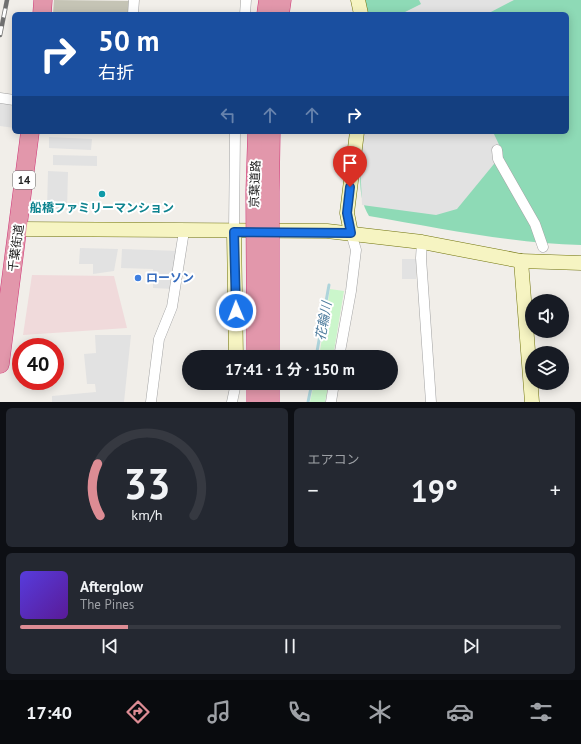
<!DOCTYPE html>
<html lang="ja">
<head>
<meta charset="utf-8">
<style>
	:root { --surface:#171b24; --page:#242831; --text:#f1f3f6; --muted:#9ea1a6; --line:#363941; --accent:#dd8c94 }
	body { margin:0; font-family:"PT Sans","Noto Sans JP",sans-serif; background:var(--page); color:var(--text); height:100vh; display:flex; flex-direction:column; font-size:15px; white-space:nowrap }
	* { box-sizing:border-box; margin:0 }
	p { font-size:13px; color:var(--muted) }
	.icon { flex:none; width:22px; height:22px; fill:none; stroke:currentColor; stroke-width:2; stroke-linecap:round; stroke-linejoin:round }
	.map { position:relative; height:402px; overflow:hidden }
	.panel { display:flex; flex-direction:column; gap:6px; padding:6px; background:#0d0f14; flex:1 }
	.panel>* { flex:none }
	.guide { position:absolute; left:12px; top:12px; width:557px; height:122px; border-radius:6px; box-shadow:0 2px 10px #0003; background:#1a4fa0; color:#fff; overflow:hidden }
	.controls { position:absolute; left:525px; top:294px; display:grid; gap:8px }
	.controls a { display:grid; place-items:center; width:44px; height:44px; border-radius:50%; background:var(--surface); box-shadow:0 2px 10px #0003; font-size:20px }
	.speed { position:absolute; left:12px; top:338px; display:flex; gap:8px; font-size:20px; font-weight:700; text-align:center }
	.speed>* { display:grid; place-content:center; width:52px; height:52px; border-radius:50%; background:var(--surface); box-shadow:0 2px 10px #0003; line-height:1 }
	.speed .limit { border:6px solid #d22; background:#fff; color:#111 }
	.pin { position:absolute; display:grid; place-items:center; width:34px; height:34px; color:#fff; margin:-41px -17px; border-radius:50% 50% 50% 0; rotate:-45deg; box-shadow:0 0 4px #0007 }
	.pin .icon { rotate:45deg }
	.me { position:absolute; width:44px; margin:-22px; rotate:359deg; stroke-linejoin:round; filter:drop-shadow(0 0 3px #0008) }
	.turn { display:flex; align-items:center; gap:14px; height:84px; padding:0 20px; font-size:18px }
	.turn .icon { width:52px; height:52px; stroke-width:2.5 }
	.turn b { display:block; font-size:28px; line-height:34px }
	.lanes { display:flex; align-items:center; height:38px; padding:0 20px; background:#0003; justify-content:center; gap:20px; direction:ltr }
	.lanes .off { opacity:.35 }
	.big { font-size:30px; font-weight:700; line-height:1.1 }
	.panel .widget { flex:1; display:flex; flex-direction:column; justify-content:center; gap:6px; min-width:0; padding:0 14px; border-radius:6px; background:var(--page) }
	.panel .dial { align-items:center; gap:0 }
	.dial svg { height:104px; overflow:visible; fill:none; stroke:var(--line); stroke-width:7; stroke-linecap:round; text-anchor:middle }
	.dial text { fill:var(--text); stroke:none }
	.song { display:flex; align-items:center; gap:12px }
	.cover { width:48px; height:48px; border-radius:6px; background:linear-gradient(135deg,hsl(250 70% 55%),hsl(270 70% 35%)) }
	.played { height:4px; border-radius:2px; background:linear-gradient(90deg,var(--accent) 20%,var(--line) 20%) }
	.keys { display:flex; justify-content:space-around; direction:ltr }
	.heat { display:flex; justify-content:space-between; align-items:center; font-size:22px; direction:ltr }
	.panel .tiles { flex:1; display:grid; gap:6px; grid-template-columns:1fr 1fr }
	.widget:last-child { grid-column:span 2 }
	.trip { position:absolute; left:182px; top:350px; width:216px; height:40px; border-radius:20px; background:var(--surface); box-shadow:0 2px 10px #0003; font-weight:700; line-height:40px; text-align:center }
	.tab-bar { display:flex; height:64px; justify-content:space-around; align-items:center; background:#090b0e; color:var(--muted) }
	.tab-bar .icon { width:28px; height:28px }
	.tab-bar .on { color:var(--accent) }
	.tab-bar b { font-size:18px; color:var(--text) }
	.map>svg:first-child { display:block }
	.commercial { fill:#f0dadb }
	.construction { fill:#c5c4b5 }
	.park { fill:#cbf6cb }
	.pitch { fill:#8edab6 }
	.parking { fill:#e2e2e2 }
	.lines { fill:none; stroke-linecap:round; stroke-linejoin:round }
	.stream { stroke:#add4db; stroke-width:3 }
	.street-casing { stroke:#a3a3a3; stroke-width:11 }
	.secondary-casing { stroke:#71740d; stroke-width:15 }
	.highway-casing { stroke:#cf3677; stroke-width:19 }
	.street { stroke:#fff; stroke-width:10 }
	.secondary { stroke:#f6f4c2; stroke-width:14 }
	.highway { stroke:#e297ab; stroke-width:18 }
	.rail-casing { stroke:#707070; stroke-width:4.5 }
	.rail { stroke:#fff; stroke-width:3; stroke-dasharray:9; stroke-linecap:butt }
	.highway-bridge-casing { stroke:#cf3677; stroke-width:19; stroke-linecap:butt }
	.highway-bridge { stroke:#e297ab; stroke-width:18 }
	.route-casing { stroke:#114b97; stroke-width:10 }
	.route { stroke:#1a73e8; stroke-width:7 }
	.culture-dot { fill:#0f9aa8; stroke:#fff; stroke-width:1.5 }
	.shop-dot { fill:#3f7fe0; stroke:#fff; stroke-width:1.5 }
	.labels { text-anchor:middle; stroke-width:4; stroke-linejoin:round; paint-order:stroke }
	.shield { fill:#fff; stroke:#646464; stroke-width:1 }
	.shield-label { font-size:11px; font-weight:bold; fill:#222 }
	.street-label { font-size:12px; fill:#222; stroke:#fff }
	.culture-label { font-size:12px; font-weight:bold; fill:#0d838f; stroke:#fff }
	.shop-label { font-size:12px; font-weight:bold; fill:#366cbe; stroke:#fff; text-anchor:start }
	.water-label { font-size:13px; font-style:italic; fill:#4d7b9c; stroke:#fff }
</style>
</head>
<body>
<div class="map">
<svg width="581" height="402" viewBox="0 0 581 402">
	<rect width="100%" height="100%" fill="#f1eee9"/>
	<polygon class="commercial" points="32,275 114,276 127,328 23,335"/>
	<polygon class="construction" points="54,0 129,1 129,14 53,14"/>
	<g class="park">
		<polygon points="330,289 344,291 333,357 319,357"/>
		<polygon points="314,383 329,383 325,402 310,402"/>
	</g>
	<path class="pitch" d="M364,0H581V245C510,243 439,228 369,216C354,192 362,158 365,132H567V14H367Z"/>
	<g class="parking">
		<polygon points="419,0 514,0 487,14 401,14 421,4"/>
		<polygon points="0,103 14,105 14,128 0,126"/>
		<polygon points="363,132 493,132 503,153 457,209 436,215 362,205 360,160"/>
		<polygon points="49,137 92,139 91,150 49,148"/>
		<polygon points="53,155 97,156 97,166 53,165"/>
		<polygon points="48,171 68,172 67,210 47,209"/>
		<polygon points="80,248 118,249 114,271 93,274 93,264 79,264"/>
		<polygon points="122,249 179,251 173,289 153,288 153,269 121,268"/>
		<rect x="402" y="259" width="14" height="20"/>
		<polygon points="95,335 131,335 124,402 52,402 52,396 96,392 95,384 87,384 84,354 96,353"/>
	</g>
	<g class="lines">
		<g class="stream">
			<polyline points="316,357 329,285"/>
			<polyline points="308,402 312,383"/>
		</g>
		<defs>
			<g id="street">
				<polyline points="133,14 134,0"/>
				<polyline points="245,14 246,0"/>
				<polyline points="0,98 14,100"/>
				<polyline points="497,150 498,159 535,224 543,247"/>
				<polyline points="234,232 235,132"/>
				<polyline points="422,242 421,258 431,402"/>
				<polyline points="339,357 351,291 356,250 351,233"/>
				<polyline points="151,402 159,339 172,307 184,231"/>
				<polyline points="232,402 236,383"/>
				<polyline points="331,402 334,383"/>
			</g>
			<g id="secondary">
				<polyline points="358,0 361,14"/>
				<polyline points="19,229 327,231 422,242 521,261 581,263"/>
				<polyline points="234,232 236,357"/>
				<polyline points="351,233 347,213 357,132"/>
				<polyline points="521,261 532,402"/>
			</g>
			<g id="highway">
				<polyline points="42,14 43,0"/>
				<polyline points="266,14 268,0"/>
				<polyline points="280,14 282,0"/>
				<polyline points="0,364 30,132"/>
				<polyline points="256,383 256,402"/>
				<polyline points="270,383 270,402"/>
			</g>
		</defs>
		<use href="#street" class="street-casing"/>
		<use href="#secondary" class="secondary-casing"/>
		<use href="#highway" class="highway-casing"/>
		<use href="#street" class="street"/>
		<use href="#secondary" class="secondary"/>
		<use href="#highway" class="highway"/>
		<defs>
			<polyline id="rail" points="0,35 7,0"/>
		</defs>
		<use href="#rail" class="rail-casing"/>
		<use href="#rail" class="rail"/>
		<defs>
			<g id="highway-bridge">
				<polyline points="256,357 255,192 257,132"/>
				<polyline points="270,357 270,192 271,132"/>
			</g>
		</defs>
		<use href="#highway-bridge" class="highway-bridge-casing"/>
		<use href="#highway-bridge" class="highway-bridge"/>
	</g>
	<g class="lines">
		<defs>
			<polyline id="route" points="236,311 234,232 351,233 347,213 350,187"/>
		</defs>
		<use href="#route" class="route-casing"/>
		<use href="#route" class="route"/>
	</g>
	<circle class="culture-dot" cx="102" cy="194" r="4"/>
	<circle class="shop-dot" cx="138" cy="278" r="4"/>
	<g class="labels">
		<rect class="shield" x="13" y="171" width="22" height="18" rx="3"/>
		<g class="shield-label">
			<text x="24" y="184">14</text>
		</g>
		<g class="street-label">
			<text transform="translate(255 184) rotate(-88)" y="4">京葉道路</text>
			<text transform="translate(16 248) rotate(-82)" y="4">千葉街道</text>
		</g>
		<g class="culture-label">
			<text x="102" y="212">船橋ファミリーマンション</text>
		</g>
		<g class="shop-label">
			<text x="146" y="282">ローソン</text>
		</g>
		<g class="water-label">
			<text transform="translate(323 321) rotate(-80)" y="5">花輪川</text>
		</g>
	</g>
</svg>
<div class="controls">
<a><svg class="icon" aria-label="sound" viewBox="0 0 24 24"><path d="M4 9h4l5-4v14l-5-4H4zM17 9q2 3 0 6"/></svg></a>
<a><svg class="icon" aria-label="layers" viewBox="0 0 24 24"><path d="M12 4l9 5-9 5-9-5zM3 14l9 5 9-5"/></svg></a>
</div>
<div class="speed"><div class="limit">40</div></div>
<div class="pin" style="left:350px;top:187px;background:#d93025"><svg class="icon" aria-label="arrive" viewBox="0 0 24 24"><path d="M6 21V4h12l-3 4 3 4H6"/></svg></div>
<svg class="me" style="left:236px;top:311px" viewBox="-20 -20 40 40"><circle r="17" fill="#1a73e8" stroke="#fff" stroke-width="3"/><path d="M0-11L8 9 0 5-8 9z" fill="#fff"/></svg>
<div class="trip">17:41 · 1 分 · 150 m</div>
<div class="guide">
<div class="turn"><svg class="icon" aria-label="right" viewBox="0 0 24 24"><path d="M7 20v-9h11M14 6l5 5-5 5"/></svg><div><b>50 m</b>右折</div></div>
<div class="lanes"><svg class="icon off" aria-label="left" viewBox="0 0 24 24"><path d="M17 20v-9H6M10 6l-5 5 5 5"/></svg><svg class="icon off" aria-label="ahead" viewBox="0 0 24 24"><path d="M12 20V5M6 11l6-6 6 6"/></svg><svg class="icon off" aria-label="ahead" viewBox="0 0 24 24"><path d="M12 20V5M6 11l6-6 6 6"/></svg><svg class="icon" aria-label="right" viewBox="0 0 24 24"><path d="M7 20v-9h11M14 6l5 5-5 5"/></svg></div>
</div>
</div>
<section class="panel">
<div class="tiles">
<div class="widget dial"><svg viewBox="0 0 100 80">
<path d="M14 69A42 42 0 1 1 86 69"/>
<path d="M14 69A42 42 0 0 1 12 29" stroke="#dd8c94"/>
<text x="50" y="56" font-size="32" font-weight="700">33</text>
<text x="50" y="72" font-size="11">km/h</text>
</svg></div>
<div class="widget"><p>エアコン</p>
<div class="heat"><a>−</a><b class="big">19°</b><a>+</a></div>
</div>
<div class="widget">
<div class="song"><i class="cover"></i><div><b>Afterglow</b><p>The Pines</p></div></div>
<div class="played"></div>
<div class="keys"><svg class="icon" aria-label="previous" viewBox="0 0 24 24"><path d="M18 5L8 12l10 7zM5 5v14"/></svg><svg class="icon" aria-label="pause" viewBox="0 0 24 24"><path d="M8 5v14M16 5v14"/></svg><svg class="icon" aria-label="next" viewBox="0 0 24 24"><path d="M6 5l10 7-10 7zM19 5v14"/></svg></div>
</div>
</div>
</section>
<nav class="tab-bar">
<b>17:40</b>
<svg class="icon on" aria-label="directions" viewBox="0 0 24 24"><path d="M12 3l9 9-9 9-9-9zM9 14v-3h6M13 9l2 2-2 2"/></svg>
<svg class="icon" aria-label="music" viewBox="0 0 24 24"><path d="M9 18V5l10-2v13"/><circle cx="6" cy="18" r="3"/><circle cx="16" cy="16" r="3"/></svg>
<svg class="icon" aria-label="phone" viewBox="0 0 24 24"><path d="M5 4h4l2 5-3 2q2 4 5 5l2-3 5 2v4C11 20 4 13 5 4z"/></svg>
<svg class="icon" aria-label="climate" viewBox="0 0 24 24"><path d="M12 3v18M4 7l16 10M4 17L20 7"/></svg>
<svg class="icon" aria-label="car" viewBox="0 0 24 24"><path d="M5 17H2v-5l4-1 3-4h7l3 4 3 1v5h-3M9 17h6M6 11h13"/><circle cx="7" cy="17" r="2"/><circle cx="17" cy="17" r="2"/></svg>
<svg class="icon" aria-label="filters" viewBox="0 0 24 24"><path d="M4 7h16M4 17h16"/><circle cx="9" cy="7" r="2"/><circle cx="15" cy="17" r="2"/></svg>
</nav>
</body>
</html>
